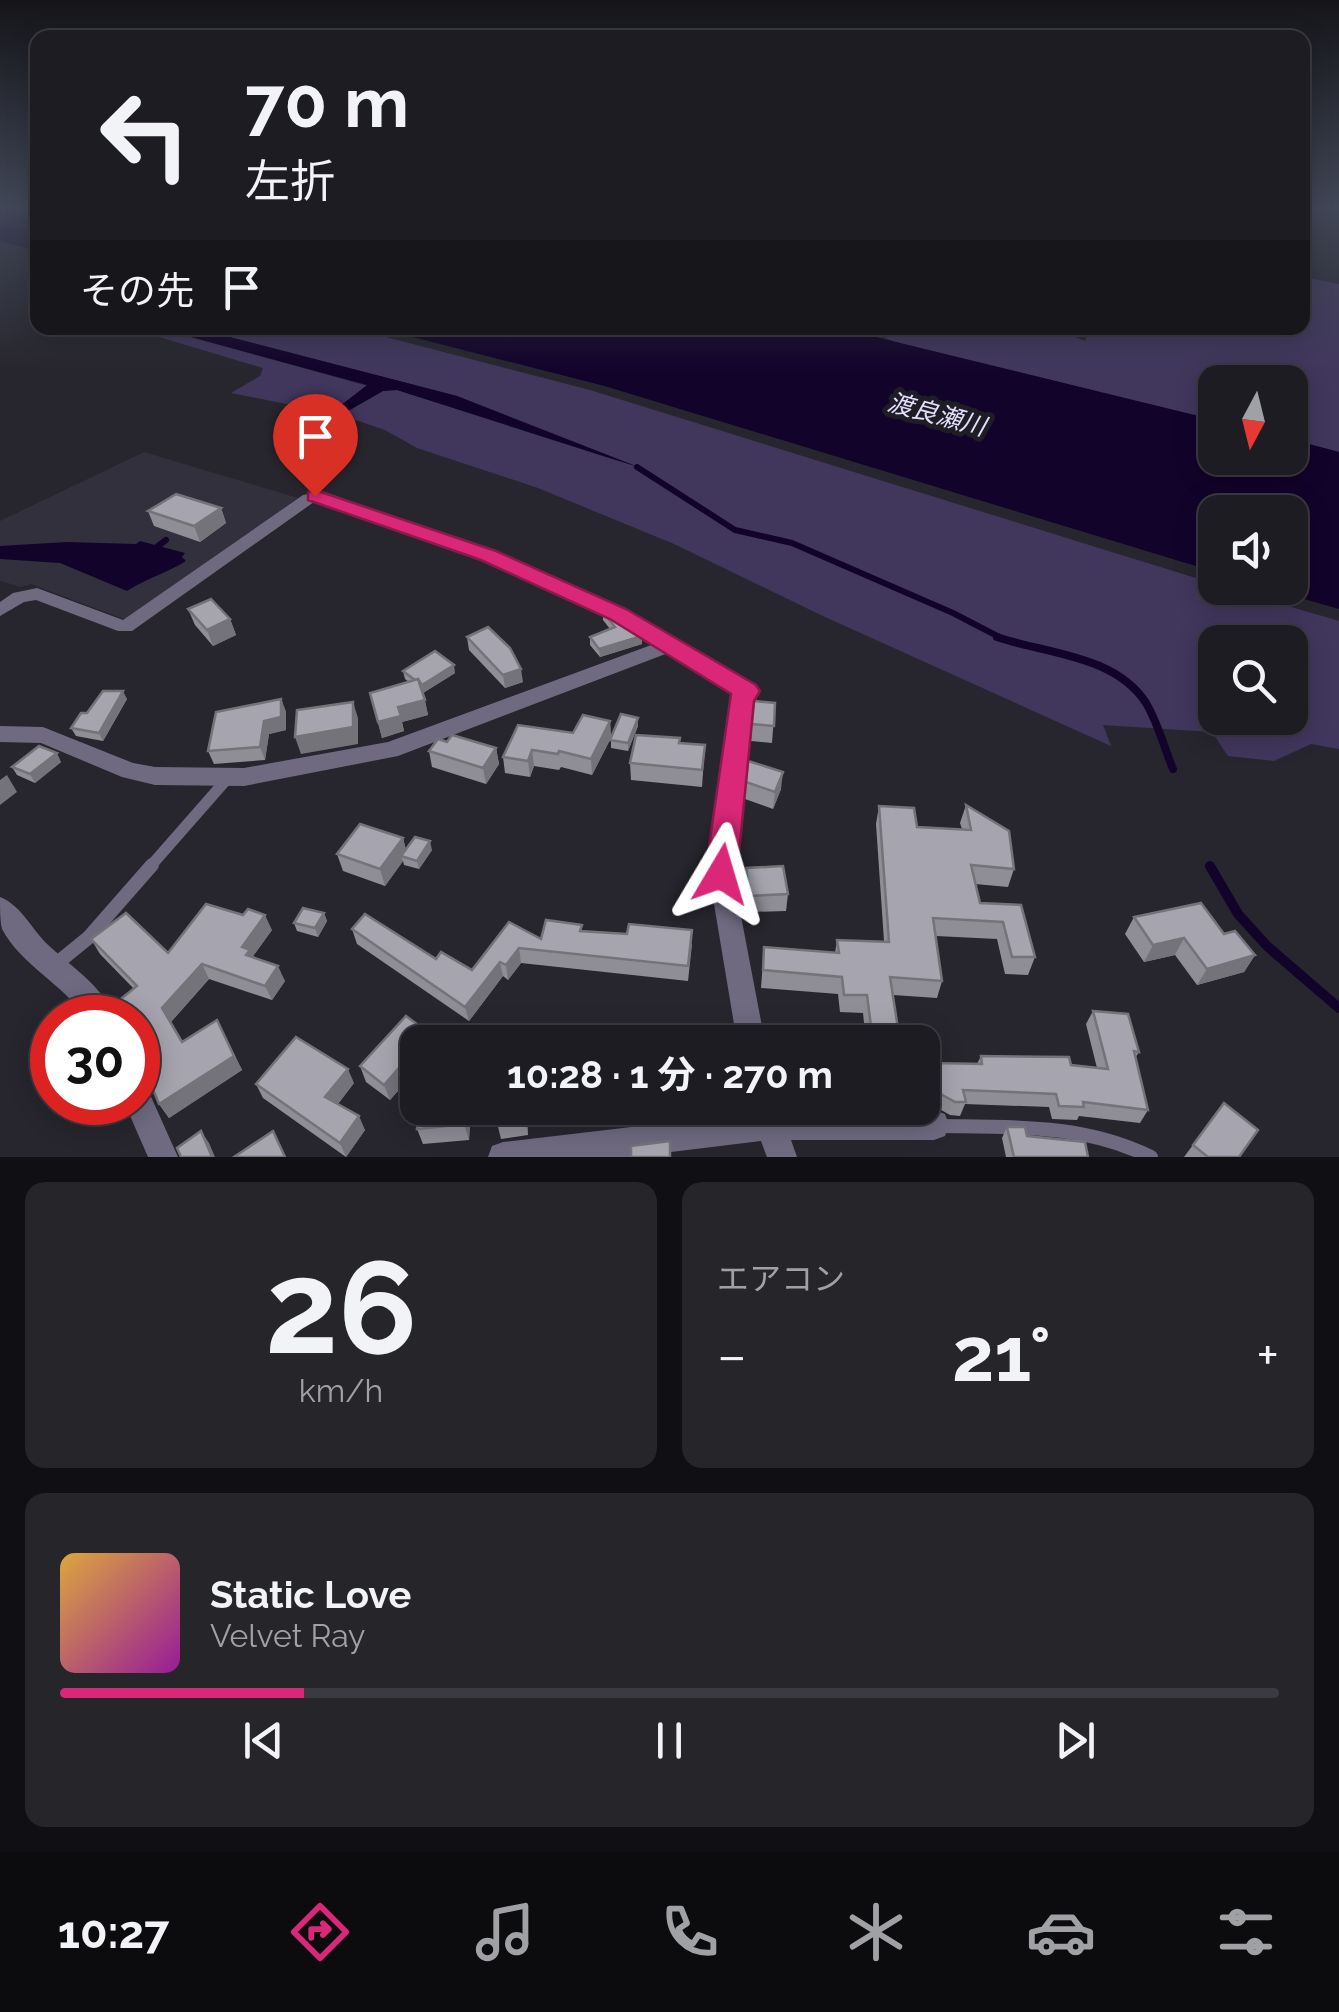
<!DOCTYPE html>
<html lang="ja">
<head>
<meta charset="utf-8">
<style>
	:root { --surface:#1d1c22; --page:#25252a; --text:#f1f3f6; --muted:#a0a1a5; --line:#3b3a40; --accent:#db2777 }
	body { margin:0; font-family:Raleway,"Noto Sans JP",sans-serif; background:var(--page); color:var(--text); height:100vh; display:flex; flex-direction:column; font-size:38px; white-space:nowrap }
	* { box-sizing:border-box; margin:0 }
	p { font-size:32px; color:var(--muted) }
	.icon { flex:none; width:55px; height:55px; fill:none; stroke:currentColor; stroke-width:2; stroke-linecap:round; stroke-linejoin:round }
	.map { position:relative; height:1157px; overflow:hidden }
	.drawer { display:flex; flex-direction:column; gap:25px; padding:25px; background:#100f13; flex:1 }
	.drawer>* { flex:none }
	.guide { position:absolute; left:30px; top:30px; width:1280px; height:305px; border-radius:20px; box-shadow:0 5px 25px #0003,0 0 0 2px var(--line); background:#1d1c22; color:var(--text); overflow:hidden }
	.needle { width:65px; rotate:187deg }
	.controls { position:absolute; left:1198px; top:365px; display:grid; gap:20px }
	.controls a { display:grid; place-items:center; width:110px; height:110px; border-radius:20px; background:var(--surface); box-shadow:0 5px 25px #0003,0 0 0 2px var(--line); font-size:50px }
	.speed { position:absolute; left:30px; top:995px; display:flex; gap:20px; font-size:50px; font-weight:700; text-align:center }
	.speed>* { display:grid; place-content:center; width:130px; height:130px; border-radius:50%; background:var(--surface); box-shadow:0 5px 25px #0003,0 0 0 2px var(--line); line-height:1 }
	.speed .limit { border:15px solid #d22; background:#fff; color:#111 }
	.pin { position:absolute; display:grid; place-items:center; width:85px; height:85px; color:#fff; margin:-102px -42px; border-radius:50% 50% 50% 0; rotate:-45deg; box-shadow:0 0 10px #0007 }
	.pin .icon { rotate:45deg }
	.me { position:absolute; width:110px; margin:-55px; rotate:7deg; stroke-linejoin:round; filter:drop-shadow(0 0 8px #0008) }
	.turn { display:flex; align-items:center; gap:35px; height:210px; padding:0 50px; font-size:45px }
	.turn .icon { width:130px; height:130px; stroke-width:2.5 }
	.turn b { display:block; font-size:70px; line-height:85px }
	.then { display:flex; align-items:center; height:95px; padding:0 50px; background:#0003; gap:20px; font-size:38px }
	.big { font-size:75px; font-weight:700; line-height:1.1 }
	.drawer .card { flex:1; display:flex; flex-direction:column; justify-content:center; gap:15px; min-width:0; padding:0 35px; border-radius:20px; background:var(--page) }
	.drawer .dial { align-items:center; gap:0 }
	.dial b { font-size:130px; line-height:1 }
	.song { display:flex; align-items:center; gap:30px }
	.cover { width:120px; height:120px; border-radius:15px; background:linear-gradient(135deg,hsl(40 70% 55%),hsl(300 70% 35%)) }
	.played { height:10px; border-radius:5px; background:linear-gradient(90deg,var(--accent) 20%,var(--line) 20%) }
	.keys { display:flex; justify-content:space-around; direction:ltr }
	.heat { display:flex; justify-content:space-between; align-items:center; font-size:55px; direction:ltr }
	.drawer .tiles { flex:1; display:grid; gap:25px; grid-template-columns:1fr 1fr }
	.card:last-child { grid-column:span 2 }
	.trip { position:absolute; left:400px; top:1025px; width:540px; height:100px; border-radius:20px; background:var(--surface); box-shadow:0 5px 25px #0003,0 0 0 2px var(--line); font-weight:700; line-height:100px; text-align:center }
	.tabs { display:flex; height:160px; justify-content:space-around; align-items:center; background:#0c0b0e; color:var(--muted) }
	.tabs .icon { width:70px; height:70px }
	.tabs .current { color:var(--accent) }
	.tabs b { font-size:45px; color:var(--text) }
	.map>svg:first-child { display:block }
	.built { fill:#32303c }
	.green { fill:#41375d; fill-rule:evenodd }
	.water { fill:#12032a }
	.pier { fill:#27262e }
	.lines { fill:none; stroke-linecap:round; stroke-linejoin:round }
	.stream-far2 { stroke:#12032a; stroke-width:6 }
	.stream-far1 { stroke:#12032a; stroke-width:8 }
	.stream { stroke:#12032a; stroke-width:10 }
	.lane-far1 { stroke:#6f6a80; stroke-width:11 }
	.lane { stroke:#6f6a80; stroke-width:14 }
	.street { fill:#6f6a80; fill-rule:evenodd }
	.wall { fill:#8f8d96 }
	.shaded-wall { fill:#74737a }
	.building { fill:#a6a4af; stroke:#74737a; stroke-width:2.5 }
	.route { fill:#db2777; stroke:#8e194d; stroke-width:2.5 }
	.labels { text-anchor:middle; stroke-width:10; stroke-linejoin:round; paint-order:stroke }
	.far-water-label { font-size:25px; font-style:italic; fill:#e4defd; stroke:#1e1c24 }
</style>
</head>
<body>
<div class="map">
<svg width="1339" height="1157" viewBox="0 0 1339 1157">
	<rect width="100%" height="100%" fill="#27262e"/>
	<polygon class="built" points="144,452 298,498 136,616 124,619 31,584 21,587 0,581 0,521"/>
	<g class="green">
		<polygon points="1303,277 1339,284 1339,452 1290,439 1290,382 1215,382 1215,420 918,350 885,338 887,335 854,328 1052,328 1085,341 1090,328 1302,328"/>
		<polygon points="129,328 158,328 368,386 331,413 231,393 260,376 263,368"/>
		<path d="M195,328H351L590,390L1215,584V588H1227L1339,621V749L1311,744L1274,761L1228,756L1212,732L1103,725L1111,746L825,617L674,544L538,488L417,448L385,430L341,415L383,391L397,390L618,461L457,396ZM1215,642H1290V718H1215Z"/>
	</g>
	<g class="water">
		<polygon points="0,209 37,209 37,251 0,241"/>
		<polygon points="158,328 195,328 457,396 641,468 397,390 383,391 341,415 331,413 367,385"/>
		<polygon points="378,328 839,328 1215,420 1215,458 1290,458 1290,439 1339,452 1339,609 1266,588 1290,588 1290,512 1215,512 1215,572 604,386"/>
		<path d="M140,541L185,553L182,557L186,561C165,574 147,578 127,591L60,563L0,559V546L67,542L136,544Z"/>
	</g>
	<polygon class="pier" points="373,328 604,386 1215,572 1215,577 602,391 377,332"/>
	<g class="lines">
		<g class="stream-far2">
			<polyline points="637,467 735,530 792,543 953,613 1005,640"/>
			<polyline points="154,549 166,540"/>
		</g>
		<path class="stream-far1" d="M997,637C1047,654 1115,655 1146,703C1158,723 1164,747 1173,769"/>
		<polyline class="stream" points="1210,866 1238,914 1267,946 1339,1008"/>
		<polyline class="lane-far1" points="149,868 227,779"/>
		<g class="lane">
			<polyline points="56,964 88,938 152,865"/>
			<path d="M941,1126C1014,1127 1084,1124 1151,1157"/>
		</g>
		<g class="street">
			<path d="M322,491L494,552L624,610L754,686L757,691L751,701L733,874L765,1042H737L709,874L731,701L735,693L668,653L398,756L244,786L155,785L122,777L41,743L0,742V726L43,727L133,763L155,767L244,768L388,742L654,644C550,581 434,542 321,501L314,502L132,631H118L36,600L24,602L0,616V602L13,593L37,588L123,620L303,495Z"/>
			<path d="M0,897C19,904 31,927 45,942C70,966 101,984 116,1018H86C63,984 21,965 2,929C0,921 0,907 0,897Z"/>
			<polygon points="138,1085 148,1090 178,1157 148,1157 124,1102 138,1102"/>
			<polygon points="749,1108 934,1110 945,1114 949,1125 945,1136 934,1140 791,1140 797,1157 767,1157 761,1141 630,1157 488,1157 492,1146 503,1142 751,1113"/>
		</g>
	</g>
	<g class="wall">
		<polygon points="221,508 226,523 200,542 154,526 148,511"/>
		<polygon points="188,609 230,619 236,635 213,646 195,625"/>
		<polygon points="603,612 642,636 642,644 600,657 590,645 590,637 610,629 603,620"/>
		<polygon points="467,637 523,682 505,688 469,650"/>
		<polygon points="403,671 455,673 423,693 428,715 402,722 404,731 382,738 370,693 409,682 405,679"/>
		<polygon points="127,699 103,741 76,736 71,728 87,713"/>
		<polygon points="281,699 286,712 286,730 269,734 265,760 214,764 208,751"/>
		<polygon points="754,701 775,703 772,743 751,741"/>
		<polygon points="638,718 638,726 628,751 611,748 611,738 592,775 561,767 559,770 534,766 530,777 505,773 503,757 610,721 611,737"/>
		<polygon points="447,742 496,748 499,764 486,784 432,767 429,751"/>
		<polygon points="680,743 705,745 702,787 631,780 630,763"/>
		<polygon points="748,761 781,789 773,809 745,799"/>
		<polygon points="61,762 35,783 17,775 12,767"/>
		<polygon points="966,805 1014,869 1008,887 975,884 980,903 1021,905 1035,957 1028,975 1005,974 997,939 936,936 942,981 937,998 893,995 899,1035 897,1042 866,1042 863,1013 840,1012 838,994 761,988 764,947 835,953 837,940 884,941 876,824 879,806 917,827 962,829 960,823"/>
		<polygon points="403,838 406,850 432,850 419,869 404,865 403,861 385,886 343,871 337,854"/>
		<polygon points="746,868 788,894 786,911 748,912 744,885"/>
		<polygon points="324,913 327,921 318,937 297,931 294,923"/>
		<polygon points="1134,917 1224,934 1255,955 1244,972 1197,985 1175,955 1144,962 1125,934"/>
		<polygon points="352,929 472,970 541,939 582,931 692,944 688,981 521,963 508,980 503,976 469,1021 357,944"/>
		<polygon points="272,930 253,956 285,981 272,1000 209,979 171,1022 182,1042 217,1020 242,1070 169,1118 159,1104 147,1051 138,1039 138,1018 120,1018 112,1006 134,989 100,954 91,939 168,953"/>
		<polygon points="1093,1011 1139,1052 1135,1058 1148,1110 1140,1123 1079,1116 1077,1120 1052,1119 1049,1107 965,1104 960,1116 950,1115 934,1106 928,1077 932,1063 977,1064 981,1056 1097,1068 1086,1024"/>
		<polygon points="429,1033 432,1042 418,1042 418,1068 390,1100 366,1082 360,1066"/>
		<polygon points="354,1083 338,1104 365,1130 346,1157 263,1098 256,1084"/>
		<polygon points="1224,1103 1239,1157 1184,1157"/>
		<polygon points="471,1108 469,1140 423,1144 417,1129"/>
		<polygon points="498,1108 563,1108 563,1113 528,1116 528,1135 501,1139 497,1123"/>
		<polygon points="1007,1127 1027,1136 1088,1157 1006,1157 1002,1138"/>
	</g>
	<g class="shaded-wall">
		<polygon points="221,508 226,523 200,542 194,526"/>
		<polygon points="230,619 236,635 213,646 207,630"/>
		<polygon points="642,636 642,644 600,657 599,649"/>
		<polygon points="454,665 455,673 423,693 422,685"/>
		<polygon points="521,669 523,682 505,688 503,675"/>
		<polygon points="123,691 127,699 103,741 99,733"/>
		<polygon points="281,699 286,712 286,730 269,734 265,760 260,747 264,721"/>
		<polygon points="425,700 428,715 402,722 404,731 382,738 378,722 398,707"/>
		<polygon points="353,702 358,718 358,744 301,754 295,737"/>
		<polygon points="638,718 638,726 628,751 628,743"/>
		<polygon points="610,721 611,737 592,775 591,759"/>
		<polygon points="496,748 499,764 486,784 483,768"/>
		<polygon points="532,750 534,766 530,777 528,761"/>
		<polygon points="57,753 61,762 35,783 30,774"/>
		<polygon points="783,772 781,789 773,809 775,792"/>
		<polygon points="7,775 17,792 0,805 0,780"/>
		<polygon points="403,838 407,854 401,856 403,861 385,886 380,869"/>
		<polygon points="430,841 432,850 419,869 417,861"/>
		<polygon points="324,913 327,921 318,937 315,928"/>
		<polygon points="265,915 272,930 253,956 257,964 253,970 242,947"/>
		<polygon points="1184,938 1175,955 1144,962 1153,945"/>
		<polygon points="519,948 521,963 508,980 506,965"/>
		<polygon points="1255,955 1244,972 1197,985 1207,969"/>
		<polygon points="500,962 503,976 469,1021 465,1007"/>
		<polygon points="202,964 209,979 171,1022 162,1008"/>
		<polygon points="278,966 285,981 272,1000 265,986"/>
		<polygon points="217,1020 242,1070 169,1118 159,1104"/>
		<polygon points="429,1033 432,1042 421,1042"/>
		<polygon points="418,1046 418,1068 390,1100 384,1085"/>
		<polygon points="348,1069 354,1083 332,1111 325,1097"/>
		<polygon points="465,1108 471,1108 469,1140 464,1124"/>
		<polygon points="525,1108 526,1108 528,1116 528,1135 525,1120"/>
		<polygon points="359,1116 365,1130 346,1157 340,1143"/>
		<polygon points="201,1131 209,1143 215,1157 212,1157"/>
	</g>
	<g class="building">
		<polygon points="176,494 221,508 194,526 148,511"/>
		<polygon points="211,599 230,619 207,630 188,609"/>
		<polygon points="603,612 642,636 599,649 590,637 615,627"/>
		<polygon points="488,627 510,648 521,669 503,675 467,637"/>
		<polygon points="435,651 454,665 422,685 418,679 415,680 403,671"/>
		<polygon points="418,679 425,700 398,707 401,716 378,722 370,693"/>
		<polygon points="103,691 123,691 99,733 71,728 81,713 87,713"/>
		<polygon points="281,699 281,717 264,721 260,747 208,751 216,712"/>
		<polygon points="754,701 775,703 774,726 752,724"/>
		<polygon points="353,702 353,727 295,737 297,710"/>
		<polygon points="621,714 638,718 628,743 610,740"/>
		<polygon points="583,715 610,721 591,759 559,751 558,754 532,750 528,761 503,757 518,725 573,733"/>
		<polygon points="452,735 496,748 483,768 429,751 438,739 447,742"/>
		<polygon points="636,735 680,738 679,743 705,745 702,770 630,763"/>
		<polygon points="39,746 57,753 30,774 12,767"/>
		<polygon points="748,761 783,772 775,792 746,782"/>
		<polygon points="966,805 1009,831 1014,869 971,865 980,903 1021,905 1035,957 1012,957 1003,922 933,918 942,981 890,977 899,1035 872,1034 867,995 844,995 842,977 763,970 764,947 839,953 837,940 889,942 879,806 914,808 917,827 971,830"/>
		<polygon points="360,824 403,838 380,869 337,854"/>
		<polygon points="415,837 430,841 417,861 401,856"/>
		<polygon points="783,866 788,894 749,896 746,868"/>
		<polygon points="1201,903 1224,934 1235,931 1255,955 1207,969 1184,938 1153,945 1134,917"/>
		<polygon points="206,904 243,915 248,909 265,915 242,947 250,950 246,955 278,966 265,986 202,964 162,1008 182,1042 217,1020 234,1056 159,1104 139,1056 149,1050 138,1037 138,1018 122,1018 112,1006 137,986 91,939 126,913 168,953"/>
		<polygon points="303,908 324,913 315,928 294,923"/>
		<polygon points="365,914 436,959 441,952 472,970 509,922 541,939 546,920 582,925 580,931 627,934 629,924 692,930 688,966 519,948 506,965 500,962 465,1007 352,929"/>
		<polygon points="1093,1011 1128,1014 1139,1052 1134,1051 1148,1110 1083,1102 1084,1107 1059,1106 1056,1094 963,1090 966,1102 955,1102 939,1093 932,1063 982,1064 981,1056 1069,1057 1071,1065 1108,1069"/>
		<polygon points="406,1016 429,1033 421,1042 418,1042 418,1046 384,1085 360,1066"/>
		<polygon points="296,1037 348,1069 325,1097 359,1116 340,1143 256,1084"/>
		<polygon points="1224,1103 1258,1130 1239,1157 1208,1157 1193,1145"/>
		<polygon points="420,1108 465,1108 464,1124 417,1129"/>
		<polygon points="498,1108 525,1108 525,1120 497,1123"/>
		<polygon points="1007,1127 1025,1127 1027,1136 1085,1142 1088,1157 1014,1157"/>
		<polygon points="201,1131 212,1157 181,1157 177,1148"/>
		<polygon points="273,1131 285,1157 234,1157"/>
		<polygon points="670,1141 670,1157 631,1157 631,1146"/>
	</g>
	<linearGradient id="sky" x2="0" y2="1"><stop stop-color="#151519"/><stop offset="0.56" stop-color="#414757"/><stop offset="1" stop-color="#414757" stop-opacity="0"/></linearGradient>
	<rect width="1339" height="371" fill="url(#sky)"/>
	<polygon class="route" points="315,490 496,551 626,609 756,685 760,691 754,701 737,874 732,883 721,887 710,883 705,874 731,694 610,619 481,560 308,500 308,492"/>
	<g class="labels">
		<g class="far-water-label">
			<text transform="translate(937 414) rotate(15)" y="9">渡良瀬川</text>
		</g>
	</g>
</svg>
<div class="controls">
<a><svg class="needle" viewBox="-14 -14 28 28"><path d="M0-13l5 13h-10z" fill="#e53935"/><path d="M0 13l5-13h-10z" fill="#a0a1a5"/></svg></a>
<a><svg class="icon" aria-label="sound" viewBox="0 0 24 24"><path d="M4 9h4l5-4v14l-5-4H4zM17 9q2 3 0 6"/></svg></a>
<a><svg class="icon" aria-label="search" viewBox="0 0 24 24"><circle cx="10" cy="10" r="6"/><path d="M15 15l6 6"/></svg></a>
</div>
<div class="speed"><div class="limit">30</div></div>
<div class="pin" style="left:315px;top:496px;background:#d93025"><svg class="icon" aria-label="arrive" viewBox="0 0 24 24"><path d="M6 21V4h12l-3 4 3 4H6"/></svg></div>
<svg class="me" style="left:721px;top:874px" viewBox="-20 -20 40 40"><path d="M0-17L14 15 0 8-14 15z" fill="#db2777" stroke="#fff" stroke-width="4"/></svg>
<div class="trip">10:28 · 1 分 · 270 m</div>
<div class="guide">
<div class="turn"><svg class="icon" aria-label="left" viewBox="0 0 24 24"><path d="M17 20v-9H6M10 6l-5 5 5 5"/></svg><div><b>70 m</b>左折</div></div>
<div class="then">その先<svg class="icon" aria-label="arrive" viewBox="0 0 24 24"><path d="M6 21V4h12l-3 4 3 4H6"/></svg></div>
</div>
</div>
<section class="drawer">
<div class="tiles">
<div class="card dial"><b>26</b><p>km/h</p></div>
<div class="card"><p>エアコン</p>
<div class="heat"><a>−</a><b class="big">21°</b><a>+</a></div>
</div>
<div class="card">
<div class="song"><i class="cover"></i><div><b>Static Love</b><p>Velvet Ray</p></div></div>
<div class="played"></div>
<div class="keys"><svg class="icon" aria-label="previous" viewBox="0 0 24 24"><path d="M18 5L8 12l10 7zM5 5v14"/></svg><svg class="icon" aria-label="pause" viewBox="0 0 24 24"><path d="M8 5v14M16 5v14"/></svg><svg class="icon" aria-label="next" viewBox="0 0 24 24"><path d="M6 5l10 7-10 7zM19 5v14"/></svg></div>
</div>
</div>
</section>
<nav class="tabs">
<b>10:27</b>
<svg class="icon current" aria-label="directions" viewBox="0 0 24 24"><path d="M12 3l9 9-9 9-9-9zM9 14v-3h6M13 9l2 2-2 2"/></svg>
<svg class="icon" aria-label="music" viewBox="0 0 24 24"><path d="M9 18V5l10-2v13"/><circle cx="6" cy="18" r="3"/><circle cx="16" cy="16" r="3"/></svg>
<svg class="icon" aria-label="phone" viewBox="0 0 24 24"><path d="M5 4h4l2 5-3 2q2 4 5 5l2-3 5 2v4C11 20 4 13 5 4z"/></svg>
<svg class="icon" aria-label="climate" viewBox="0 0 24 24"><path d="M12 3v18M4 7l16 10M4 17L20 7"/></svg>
<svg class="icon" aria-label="car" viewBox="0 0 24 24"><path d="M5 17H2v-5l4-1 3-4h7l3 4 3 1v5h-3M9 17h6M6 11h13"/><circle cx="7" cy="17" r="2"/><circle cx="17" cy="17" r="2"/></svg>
<svg class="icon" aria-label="filters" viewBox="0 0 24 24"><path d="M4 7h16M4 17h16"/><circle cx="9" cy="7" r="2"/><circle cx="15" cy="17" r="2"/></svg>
</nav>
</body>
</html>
